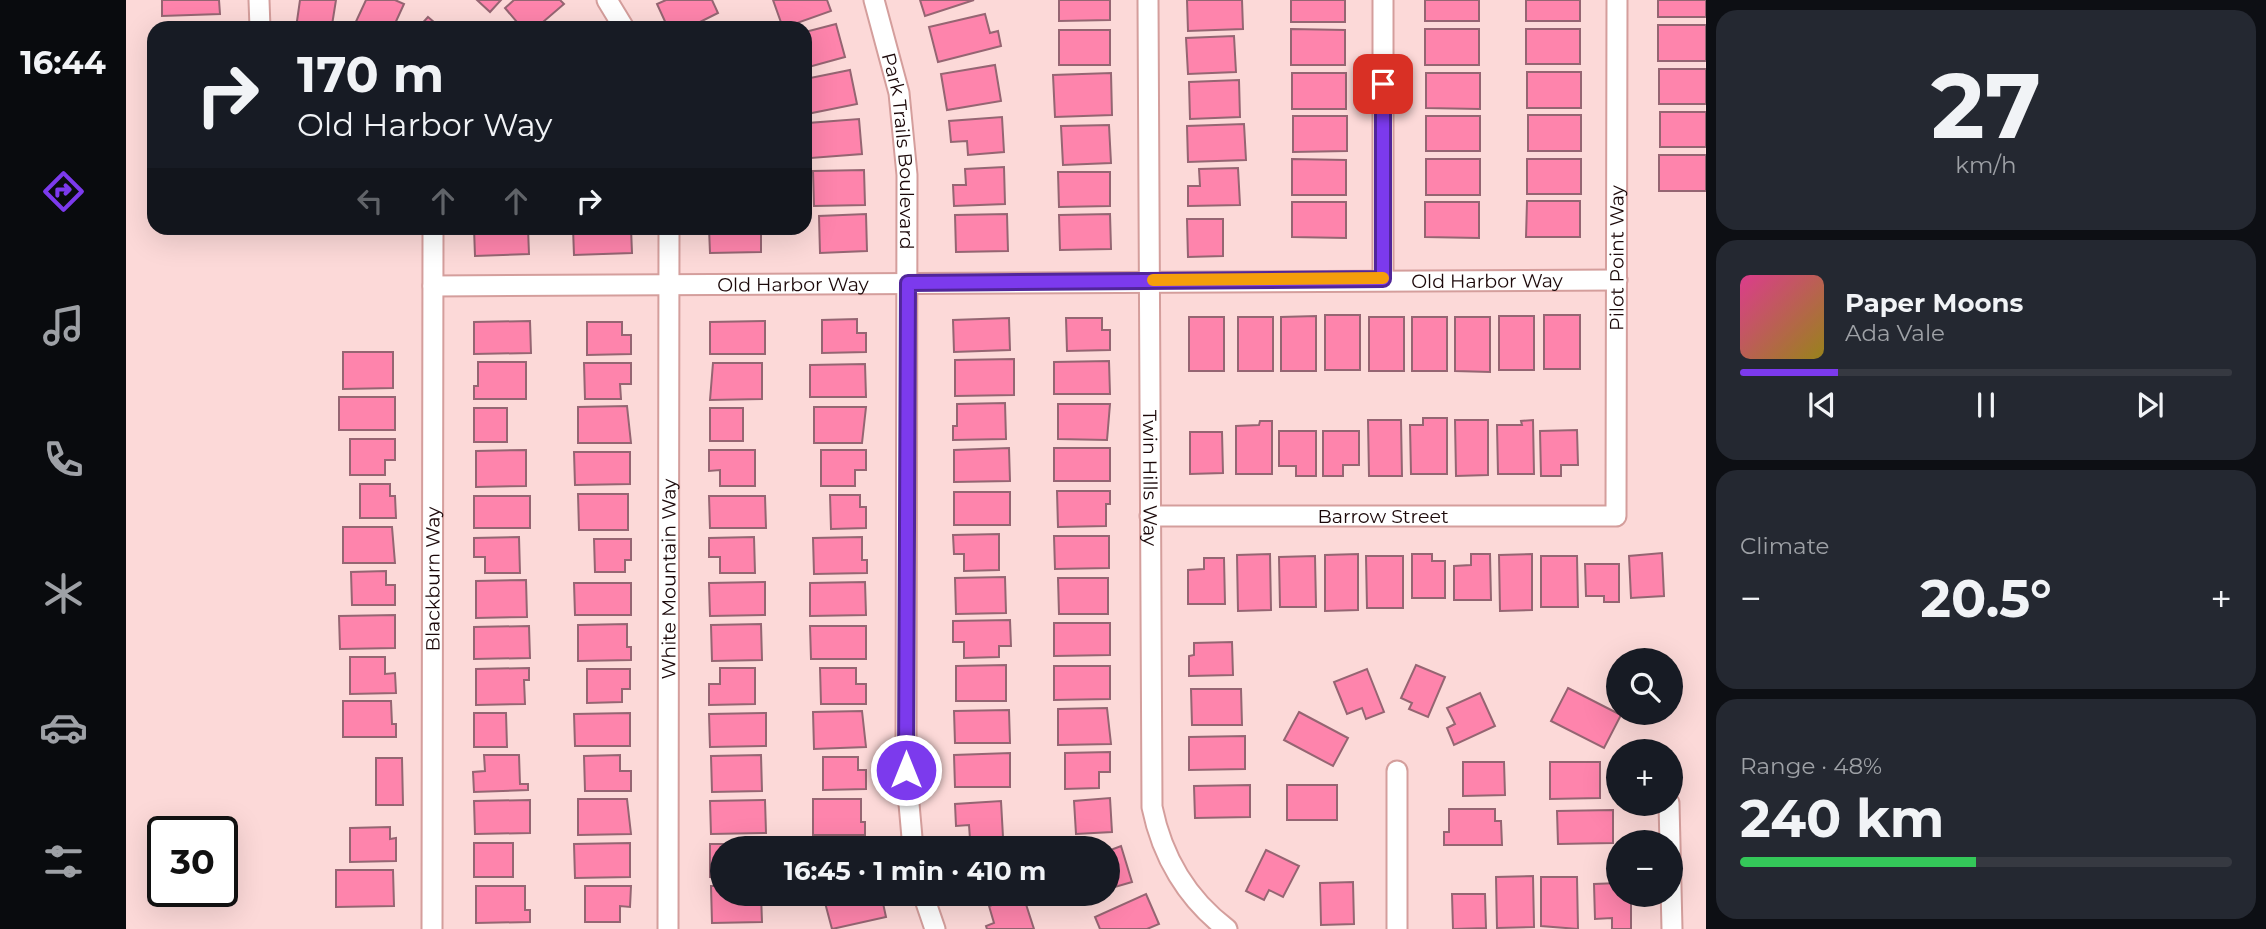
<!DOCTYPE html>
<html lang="en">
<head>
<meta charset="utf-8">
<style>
	:root { --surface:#171b24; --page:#242831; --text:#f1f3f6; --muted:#9ea1a6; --line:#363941; --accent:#7c3aed }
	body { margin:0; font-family:Montserrat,sans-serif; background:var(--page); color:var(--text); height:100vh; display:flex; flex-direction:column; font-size:26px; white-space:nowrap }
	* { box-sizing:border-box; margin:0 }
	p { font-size:23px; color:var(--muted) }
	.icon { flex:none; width:38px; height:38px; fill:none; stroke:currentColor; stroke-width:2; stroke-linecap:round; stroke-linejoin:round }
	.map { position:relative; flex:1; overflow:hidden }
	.panel { display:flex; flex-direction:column; gap:10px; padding:10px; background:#0d0f14; width:560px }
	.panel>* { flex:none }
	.top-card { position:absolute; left:21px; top:21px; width:665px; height:214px; border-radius:21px; box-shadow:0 7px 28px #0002; background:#171b24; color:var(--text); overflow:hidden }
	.controls { position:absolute; left:1480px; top:648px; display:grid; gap:14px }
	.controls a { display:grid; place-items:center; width:77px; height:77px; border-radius:50%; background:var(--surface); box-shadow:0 7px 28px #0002; font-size:35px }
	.speed { position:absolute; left:21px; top:816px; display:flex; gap:14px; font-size:35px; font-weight:700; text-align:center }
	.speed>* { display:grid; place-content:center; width:91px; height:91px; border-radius:50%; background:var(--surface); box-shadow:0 7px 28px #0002; line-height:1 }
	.speed .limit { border:4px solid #111; border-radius:10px; background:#fff; color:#111 }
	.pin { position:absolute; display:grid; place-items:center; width:60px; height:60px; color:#fff; margin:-30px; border-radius:14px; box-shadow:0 4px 10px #0006 }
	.me { position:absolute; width:77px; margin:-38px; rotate:0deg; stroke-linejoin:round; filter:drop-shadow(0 0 5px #0008) }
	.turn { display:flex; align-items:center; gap:24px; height:147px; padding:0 35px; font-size:32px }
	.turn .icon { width:91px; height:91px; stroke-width:2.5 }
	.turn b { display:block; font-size:49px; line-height:60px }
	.lanes { display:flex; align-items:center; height:66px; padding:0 35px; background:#0003; justify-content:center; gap:35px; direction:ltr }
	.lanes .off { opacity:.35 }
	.big { font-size:52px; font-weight:700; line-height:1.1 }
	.panel .tile { flex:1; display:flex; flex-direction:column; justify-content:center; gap:10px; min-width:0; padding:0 24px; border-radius:21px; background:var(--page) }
	.panel .dial { align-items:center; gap:0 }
	.dial b { font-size:91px; line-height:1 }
	.song { display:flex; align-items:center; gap:21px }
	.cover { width:84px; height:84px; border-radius:10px; background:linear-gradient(135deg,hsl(330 70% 55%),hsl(50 70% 35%)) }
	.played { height:7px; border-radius:4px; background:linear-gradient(90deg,var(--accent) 20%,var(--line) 20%) }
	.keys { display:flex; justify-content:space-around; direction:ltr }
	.heat { display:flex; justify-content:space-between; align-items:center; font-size:38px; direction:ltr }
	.charge { height:10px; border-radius:5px; background:linear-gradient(90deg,#34c759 48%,var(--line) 0) }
	.trip { position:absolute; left:584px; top:836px; width:410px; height:70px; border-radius:35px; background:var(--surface); box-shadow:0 7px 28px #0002; font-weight:700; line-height:70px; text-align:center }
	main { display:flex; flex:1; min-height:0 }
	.tabs { display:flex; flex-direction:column; width:126px; justify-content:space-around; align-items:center; background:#090b0e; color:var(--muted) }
	.tabs .icon { width:49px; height:49px }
	.tabs .current { color:var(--accent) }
	.tabs b { font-size:32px; color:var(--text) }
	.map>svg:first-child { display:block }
	.building { fill:#fe84ac; stroke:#956572; stroke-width:2 }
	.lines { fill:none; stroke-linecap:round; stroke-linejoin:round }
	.street-casing { stroke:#d49e9c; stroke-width:23 }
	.street { stroke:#fff; stroke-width:19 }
	.route-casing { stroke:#51269a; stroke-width:18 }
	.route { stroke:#7c3aed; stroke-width:12 }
	.slow { stroke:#f59e0b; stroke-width:12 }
	.labels { text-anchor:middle; stroke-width:6; stroke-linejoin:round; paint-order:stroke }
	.street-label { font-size:19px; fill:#1b0809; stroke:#f9edec }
</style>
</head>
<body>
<main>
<nav class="tabs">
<b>16:44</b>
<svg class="icon current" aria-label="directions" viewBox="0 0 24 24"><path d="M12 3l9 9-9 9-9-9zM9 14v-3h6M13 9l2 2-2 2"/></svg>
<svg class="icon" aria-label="music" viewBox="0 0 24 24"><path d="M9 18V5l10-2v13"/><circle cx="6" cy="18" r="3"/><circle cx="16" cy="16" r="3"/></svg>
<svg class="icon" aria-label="phone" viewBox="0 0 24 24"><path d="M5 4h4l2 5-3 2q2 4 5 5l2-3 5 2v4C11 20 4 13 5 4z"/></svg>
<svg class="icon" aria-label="climate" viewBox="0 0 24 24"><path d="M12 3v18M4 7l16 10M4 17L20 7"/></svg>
<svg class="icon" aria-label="car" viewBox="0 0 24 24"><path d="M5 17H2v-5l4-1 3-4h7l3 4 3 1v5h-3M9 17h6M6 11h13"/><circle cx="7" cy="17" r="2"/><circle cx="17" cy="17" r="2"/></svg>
<svg class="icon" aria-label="filters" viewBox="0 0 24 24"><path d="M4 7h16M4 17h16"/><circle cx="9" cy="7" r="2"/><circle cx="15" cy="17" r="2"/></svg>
</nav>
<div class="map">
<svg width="1580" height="929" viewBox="0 0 1580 929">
	<rect width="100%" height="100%" fill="#fcd9d8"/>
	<g class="building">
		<polygon points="36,0 93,0 94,14 36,16"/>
		<polygon points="174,0 210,0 206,25 192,23 191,28 170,28"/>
		<polygon points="240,0 269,0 278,4 267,28 227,28"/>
		<polygon points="351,0 375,0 364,12"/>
		<polygon points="388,0 434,0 438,4 410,28 396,28 379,8"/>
		<polygon points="540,0 586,0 592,13 562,28 542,28 531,4"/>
		<polygon points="647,0 701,0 705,11 657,28"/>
		<polygon points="794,0 848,0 799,16"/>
		<polygon points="933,0 984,0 984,20 933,21"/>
		<polygon points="1061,0 1116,0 1117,29 1062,31"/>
		<rect x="1165" y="0" width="54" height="22"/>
		<rect x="1299" y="0" width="54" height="21"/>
		<rect x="1400" y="0" width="54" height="21"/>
		<rect x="1532" y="0" width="48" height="17"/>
		<polygon points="859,14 864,33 872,31 875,46 812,62 803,27"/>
		<polygon points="302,17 315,28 292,28"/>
		<polygon points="710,24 719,57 679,68 679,32"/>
		<rect x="1532" y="25" width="48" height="36"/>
		<polygon points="1165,29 1219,30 1219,65 1165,65"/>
		<rect x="1299" y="29" width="54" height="36"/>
		<rect x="1400" y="29" width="54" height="35"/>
		<rect x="933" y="30" width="51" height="35"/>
		<polygon points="1108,36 1110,72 1062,74 1060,38"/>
		<polygon points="869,65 875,101 821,110 815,74"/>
		<rect x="1533" y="69" width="47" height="35"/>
		<polygon points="724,70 731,104 681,114 679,79"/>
		<rect x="1401" y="72" width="54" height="36"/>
		<polygon points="985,73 986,115 929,117 927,75"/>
		<rect x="1166" y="73" width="54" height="36"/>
		<polygon points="1300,73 1354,73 1354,109 1300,108"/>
		<polygon points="1113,80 1114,117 1064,119 1063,82"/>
		<rect x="1534" y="112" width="46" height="35"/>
		<rect x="1402" y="115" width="53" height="36"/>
		<polygon points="1167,116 1221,116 1221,151 1167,152"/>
		<rect x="1300" y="116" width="54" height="35"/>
		<polygon points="876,117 878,152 842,155 841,141 825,142 823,121"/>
		<polygon points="733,119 736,154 685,158 682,123"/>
		<polygon points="1118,124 1120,160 1062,162 1061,126"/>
		<polygon points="983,125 985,163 937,165 935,126"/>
		<rect x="1533" y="155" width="47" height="36"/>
		<polygon points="1166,159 1220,160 1220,195 1166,195"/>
		<rect x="1300" y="159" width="54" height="36"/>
		<rect x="1401" y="159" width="54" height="35"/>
		<polygon points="878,167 879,204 828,206 827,185 840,185 839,169"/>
		<polygon points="1112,168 1114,205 1062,206 1062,186 1074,186 1073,169"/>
		<polygon points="738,170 739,205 688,206 687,171"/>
		<polygon points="932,172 984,172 984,206 933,207"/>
		<polygon points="1401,201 1454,201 1454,237 1400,237"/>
		<polygon points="1166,202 1220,202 1220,238 1166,237"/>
		<polygon points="1299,202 1353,202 1353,238 1299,237"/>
		<polygon points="740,214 741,251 694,253 693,216"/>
		<polygon points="881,214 882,251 830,252 829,215"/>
		<polygon points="984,214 985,249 934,250 933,215"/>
		<polygon points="1061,219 1097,219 1097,256 1062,257"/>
		<polygon points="348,228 402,228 403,254 349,256"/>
		<polygon points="447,228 505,228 506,253 448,255"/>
		<polygon points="583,228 635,228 635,252 584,253"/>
		<rect x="1199" y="315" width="35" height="55"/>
		<rect x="1418" y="315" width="36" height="54"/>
		<polygon points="1190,316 1190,371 1155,371 1155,317"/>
		<rect x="1373" y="316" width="35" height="54"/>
		<rect x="1063" y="317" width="35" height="54"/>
		<rect x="1112" y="317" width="35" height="54"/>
		<rect x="1243" y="317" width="35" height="54"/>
		<rect x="1286" y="317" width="35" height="54"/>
		<polygon points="1329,317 1364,317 1364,372 1329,371"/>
		<polygon points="883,318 884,350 828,352 827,320"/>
		<polygon points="940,318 976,318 976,330 984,330 984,350 941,351"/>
		<polygon points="731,319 731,333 740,333 740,352 696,353 696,320"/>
		<polygon points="404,321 405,353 348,354 348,322"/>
		<polygon points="639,321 639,354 584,354 584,322"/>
		<polygon points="461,322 496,322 496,335 505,335 505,354 461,355"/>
		<polygon points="217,352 267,352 267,388 217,389"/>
		<polygon points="888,359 888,395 829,396 829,360"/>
		<polygon points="983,361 984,394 928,394 928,362"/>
		<polygon points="352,362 400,362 400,399 348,399 348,386 352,386"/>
		<polygon points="458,363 505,363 505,384 494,384 495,399 459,399"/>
		<polygon points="587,363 636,363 636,399 584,400"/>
		<polygon points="739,364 740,397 684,397 684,365"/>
		<rect x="213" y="397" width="56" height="33"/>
		<polygon points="879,403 880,439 827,440 827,426 831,426 831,404"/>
		<polygon points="932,404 984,404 981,440 932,439"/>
		<polygon points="501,406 505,443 452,443 452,407"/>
		<polygon points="688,407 740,407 736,443 688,443"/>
		<rect x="348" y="408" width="33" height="34"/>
		<rect x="584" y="408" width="33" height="33"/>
		<polygon points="1297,418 1321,418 1321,474 1285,474 1284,425 1297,425"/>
		<polygon points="1242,420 1275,420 1276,476 1243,476"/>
		<polygon points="1329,420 1362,420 1362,475 1330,476"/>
		<polygon points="1407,420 1408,474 1372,474 1371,425 1396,425 1395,421"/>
		<polygon points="1134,421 1146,421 1146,474 1110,474 1110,426 1133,425"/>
		<polygon points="1451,430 1452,465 1435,465 1435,476 1415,476 1414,431"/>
		<polygon points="1153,431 1190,431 1190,476 1170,476 1170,466 1153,466"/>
		<polygon points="1197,431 1233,431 1233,465 1217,465 1217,476 1197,476"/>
		<polygon points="1064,432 1096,432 1097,473 1064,474"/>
		<polygon points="224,439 269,439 269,460 259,460 259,475 224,475"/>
		<polygon points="883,448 884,481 828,482 828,450"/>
		<rect x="928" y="448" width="56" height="33"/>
		<polygon points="400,450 400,486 350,487 350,451"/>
		<polygon points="583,450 629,450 629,486 594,486 594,470 583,471"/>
		<polygon points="695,450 740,450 740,470 729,470 729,486 695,486"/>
		<polygon points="448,452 504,452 504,484 449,485"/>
		<polygon points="234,484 264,484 264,496 269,496 270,518 234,518"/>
		<polygon points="931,491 984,491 984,504 980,504 980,526 932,527"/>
		<rect x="828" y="492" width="56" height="33"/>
		<polygon points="452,494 502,494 502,530 453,530"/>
		<polygon points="704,495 734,495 734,507 740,507 740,528 705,529"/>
		<rect x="348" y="496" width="56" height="32"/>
		<polygon points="583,496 639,496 640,528 584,528"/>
		<polygon points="217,527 266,527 269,563 217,563"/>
		<polygon points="873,534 873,570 838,571 838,554 828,554 827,535"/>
		<polygon points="928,536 983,536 983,568 929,569"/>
		<polygon points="393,537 394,573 359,573 359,557 348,557 348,538"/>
		<polygon points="628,537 629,573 594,573 594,557 583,557 583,538"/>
		<polygon points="736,537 736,560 741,560 741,573 688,574 687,538"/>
		<polygon points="468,539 505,539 505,560 499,560 499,572 469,572"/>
		<polygon points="1536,553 1538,596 1505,598 1503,556"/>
		<polygon points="1144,554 1145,610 1112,611 1111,555"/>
		<polygon points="1232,554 1232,610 1199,611 1199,555"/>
		<polygon points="1286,554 1306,554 1306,561 1319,561 1319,598 1286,598"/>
		<polygon points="1345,554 1364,554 1365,600 1328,600 1328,566 1345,565"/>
		<polygon points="1406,554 1406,610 1374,611 1373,555"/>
		<polygon points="1189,556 1190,607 1154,607 1153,557"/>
		<polygon points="1240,556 1277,556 1277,608 1241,608"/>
		<polygon points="1415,556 1451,556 1452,607 1415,607"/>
		<polygon points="1078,558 1098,558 1099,604 1062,604 1062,570 1078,569"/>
		<polygon points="1459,564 1493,564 1493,602 1478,602 1478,596 1460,596"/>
		<polygon points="260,571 260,585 269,585 269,605 226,605 225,572"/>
		<polygon points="879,577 880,613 830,614 829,578"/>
		<polygon points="932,578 982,578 982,614 933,614"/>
		<polygon points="400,580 401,617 350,618 350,581"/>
		<polygon points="639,582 639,615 584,616 583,583"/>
		<polygon points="739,582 740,615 684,616 684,583"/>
		<polygon points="448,583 505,583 505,615 449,615"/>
		<polygon points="269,615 269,648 214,649 213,616"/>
		<polygon points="884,620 885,646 873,646 873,657 838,658 838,642 827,642 827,621"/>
		<polygon points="928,623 984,623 984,655 928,656"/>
		<polygon points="501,624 501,647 505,647 505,660 452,661 452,625"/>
		<polygon points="635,624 636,660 586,661 585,625"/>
		<polygon points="403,626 404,658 348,659 348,627"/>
		<polygon points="684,626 740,626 740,659 685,659"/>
		<polygon points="1106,642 1107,675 1063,676 1063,656 1068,655 1068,643"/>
		<polygon points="224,657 259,657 259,674 269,673 270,693 224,694"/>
		<polygon points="880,665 880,701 830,701 830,666"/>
		<polygon points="1290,665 1319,677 1302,717 1283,709 1286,703 1275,698"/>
		<polygon points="928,666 984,666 984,699 928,700"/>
		<polygon points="403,668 403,680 398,680 399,704 350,705 350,669"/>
		<polygon points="594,668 629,668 629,704 583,705 583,684 594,684"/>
		<polygon points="694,668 730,668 730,684 740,684 740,704 695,704"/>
		<polygon points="461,669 504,669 504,689 496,689 496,702 461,703"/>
		<polygon points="1241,669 1258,712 1240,719 1236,708 1221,714 1208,682"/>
		<polygon points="1442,688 1495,715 1478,748 1425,721"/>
		<polygon points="1065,689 1115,689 1116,725 1066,725"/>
		<polygon points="1354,693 1369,726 1328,745 1321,728 1329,724 1321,708"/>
		<polygon points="217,701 265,701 266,724 270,724 270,737 217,737"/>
		<polygon points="981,708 985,744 932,745 932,709"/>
		<polygon points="883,710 884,743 829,743 828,711"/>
		<polygon points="736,711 740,747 688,749 687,712"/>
		<polygon points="1173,712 1222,738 1207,766 1158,740"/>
		<polygon points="348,713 380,713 381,747 348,747"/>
		<polygon points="504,713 504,746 449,746 448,714"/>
		<polygon points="640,713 640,746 584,747 583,714"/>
		<polygon points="1119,736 1119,769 1063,770 1063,737"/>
		<polygon points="984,752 984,772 973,772 973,788 939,789 939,753"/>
		<polygon points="884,753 884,787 829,787 828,755"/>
		<polygon points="358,755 393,755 394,784 402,784 402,790 348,792 347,772 359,771"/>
		<polygon points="494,755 494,771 505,771 505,791 459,791 458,756"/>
		<polygon points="635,755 636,791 586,792 585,756"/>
		<polygon points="697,757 732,757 732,770 740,770 740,789 697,790"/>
		<polygon points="250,758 276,758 277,805 250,805"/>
		<polygon points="1337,762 1378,762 1379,795 1337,796"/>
		<polygon points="1424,762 1474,762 1474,798 1424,799"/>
		<polygon points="1124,785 1124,817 1069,818 1068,786"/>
		<rect x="1161" y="785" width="50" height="35"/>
		<polygon points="984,798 986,832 950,834 948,801"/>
		<polygon points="452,799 501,799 505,834 452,835"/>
		<polygon points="687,799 735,799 735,822 739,822 739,835 687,835"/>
		<polygon points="404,800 404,833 349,834 348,801"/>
		<polygon points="639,800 640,833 585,834 584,801"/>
		<polygon points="875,801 877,837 844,839 843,825 830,826 829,804"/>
		<polygon points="1323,809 1369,809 1369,821 1375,821 1376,845 1318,845 1318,832 1323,832"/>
		<polygon points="1487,810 1487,843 1432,844 1431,811"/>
		<polygon points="264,827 264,839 270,838 270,861 224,862 224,828"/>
		<rect x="348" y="843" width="39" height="34"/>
		<polygon points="504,843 504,877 449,878 448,844"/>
		<polygon points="584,844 616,844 616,849 597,849 597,877 584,877"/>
		<polygon points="995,846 1006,882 982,889 982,851"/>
		<polygon points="1140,850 1173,866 1157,897 1143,890 1138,900 1120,891"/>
		<polygon points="210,870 267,870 268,906 210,907"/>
		<polygon points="1407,876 1408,927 1371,928 1370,877"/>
		<polygon points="1415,877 1451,877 1452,929 1415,926"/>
		<polygon points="1227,882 1228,924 1195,925 1194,883"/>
		<polygon points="1493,883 1493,894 1505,894 1505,929 1486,929 1486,918 1469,919 1468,884"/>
		<polygon points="350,886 399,886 399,910 404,910 404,922 350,923"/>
		<polygon points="459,886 505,886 504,907 494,906 494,922 459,922"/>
		<polygon points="585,886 597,886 597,894 635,894 636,922 586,923"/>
		<polygon points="716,894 755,894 760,917 706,929 698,899"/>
		<polygon points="1020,894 1033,924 1021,929 974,929 969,917"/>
		<polygon points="1326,894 1359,894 1360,928 1327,929"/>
		<polygon points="897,895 908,929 861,929 860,926 868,923 863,906"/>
	</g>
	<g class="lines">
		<defs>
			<g id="street">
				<polyline points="133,0 134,28"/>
				<polyline points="481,0 498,28"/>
				<path id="s1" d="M748,0L773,93L781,175L780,770L787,849"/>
				<path id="s2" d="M1022,0L1026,807C1036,856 1061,899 1101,929"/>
				<polyline points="1257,0 1257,279"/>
				<path id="s3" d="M307,286L1491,280"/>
				<path id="s4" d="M1024,516H1490L1491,0"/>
				<polyline points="1543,803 1546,929"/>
				<polyline points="797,894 809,929"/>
				<path id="s5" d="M306,929L307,228"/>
				<path id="s6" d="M542,929L543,228"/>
				<polyline points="1271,929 1271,771"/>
			</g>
		</defs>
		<use href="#street" class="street-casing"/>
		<use href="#street" class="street"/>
	</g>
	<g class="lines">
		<defs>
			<polyline id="route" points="780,770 782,283 1257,279 1257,84"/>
		</defs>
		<use href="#route" class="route-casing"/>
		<use href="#route" class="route"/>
		<polyline class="slow" points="1027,280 1257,278"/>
	</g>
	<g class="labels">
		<g class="street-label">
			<text dy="7" stroke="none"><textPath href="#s1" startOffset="154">Park Trails Boulevard</textPath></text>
			<text dy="7" stroke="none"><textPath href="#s4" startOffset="724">Pilot Point Way</textPath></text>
			<text dy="7" stroke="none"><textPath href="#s3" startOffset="1054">Old Harbor Way</textPath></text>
			<text dy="7" stroke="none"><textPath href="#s3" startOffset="360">Old Harbor Way</textPath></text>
			<text dy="7" stroke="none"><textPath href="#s2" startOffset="478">Twin Hills Way</textPath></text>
			<text dy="7" stroke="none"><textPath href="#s4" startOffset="233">Barrow Street</textPath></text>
			<text dy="7" stroke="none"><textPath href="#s5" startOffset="350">Blackburn Way</textPath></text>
			<text dy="7" stroke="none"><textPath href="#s6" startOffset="350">White Mountain Way</textPath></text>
		</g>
	</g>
</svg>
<div class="controls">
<a><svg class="icon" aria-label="search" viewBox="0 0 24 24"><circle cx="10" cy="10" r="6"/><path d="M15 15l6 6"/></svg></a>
<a>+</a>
<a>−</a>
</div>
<div class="speed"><div class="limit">30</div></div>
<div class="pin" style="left:1257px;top:84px;background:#d93025"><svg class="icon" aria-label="arrive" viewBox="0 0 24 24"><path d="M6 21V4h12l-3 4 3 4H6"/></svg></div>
<svg class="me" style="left:780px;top:770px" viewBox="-20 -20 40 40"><circle r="17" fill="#7c3aed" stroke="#fff" stroke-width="3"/><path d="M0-11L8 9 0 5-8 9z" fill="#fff"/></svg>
<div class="trip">16:45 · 1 min · 410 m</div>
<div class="top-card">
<div class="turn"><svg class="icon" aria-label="right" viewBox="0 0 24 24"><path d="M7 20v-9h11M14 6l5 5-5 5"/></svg><div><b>170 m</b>Old Harbor Way</div></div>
<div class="lanes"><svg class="icon off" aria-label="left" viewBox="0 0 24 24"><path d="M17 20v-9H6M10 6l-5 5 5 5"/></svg><svg class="icon off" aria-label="ahead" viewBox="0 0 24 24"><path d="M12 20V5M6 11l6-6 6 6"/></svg><svg class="icon off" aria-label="ahead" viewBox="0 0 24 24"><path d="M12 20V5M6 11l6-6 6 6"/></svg><svg class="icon" aria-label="right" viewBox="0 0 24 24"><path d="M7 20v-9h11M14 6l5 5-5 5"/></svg></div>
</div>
</div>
<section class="panel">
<div class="tile dial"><b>27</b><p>km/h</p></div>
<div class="tile">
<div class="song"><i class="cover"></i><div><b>Paper Moons</b><p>Ada Vale</p></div></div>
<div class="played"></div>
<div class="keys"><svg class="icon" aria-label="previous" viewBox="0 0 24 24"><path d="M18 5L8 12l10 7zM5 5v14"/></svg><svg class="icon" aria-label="pause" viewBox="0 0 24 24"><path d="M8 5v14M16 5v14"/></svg><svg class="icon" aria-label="next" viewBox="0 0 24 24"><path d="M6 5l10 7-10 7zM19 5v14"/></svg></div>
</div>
<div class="tile"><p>Climate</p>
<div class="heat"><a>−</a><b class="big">20.5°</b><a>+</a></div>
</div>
<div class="tile"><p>Range · 48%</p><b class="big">240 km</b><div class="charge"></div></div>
</section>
</main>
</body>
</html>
